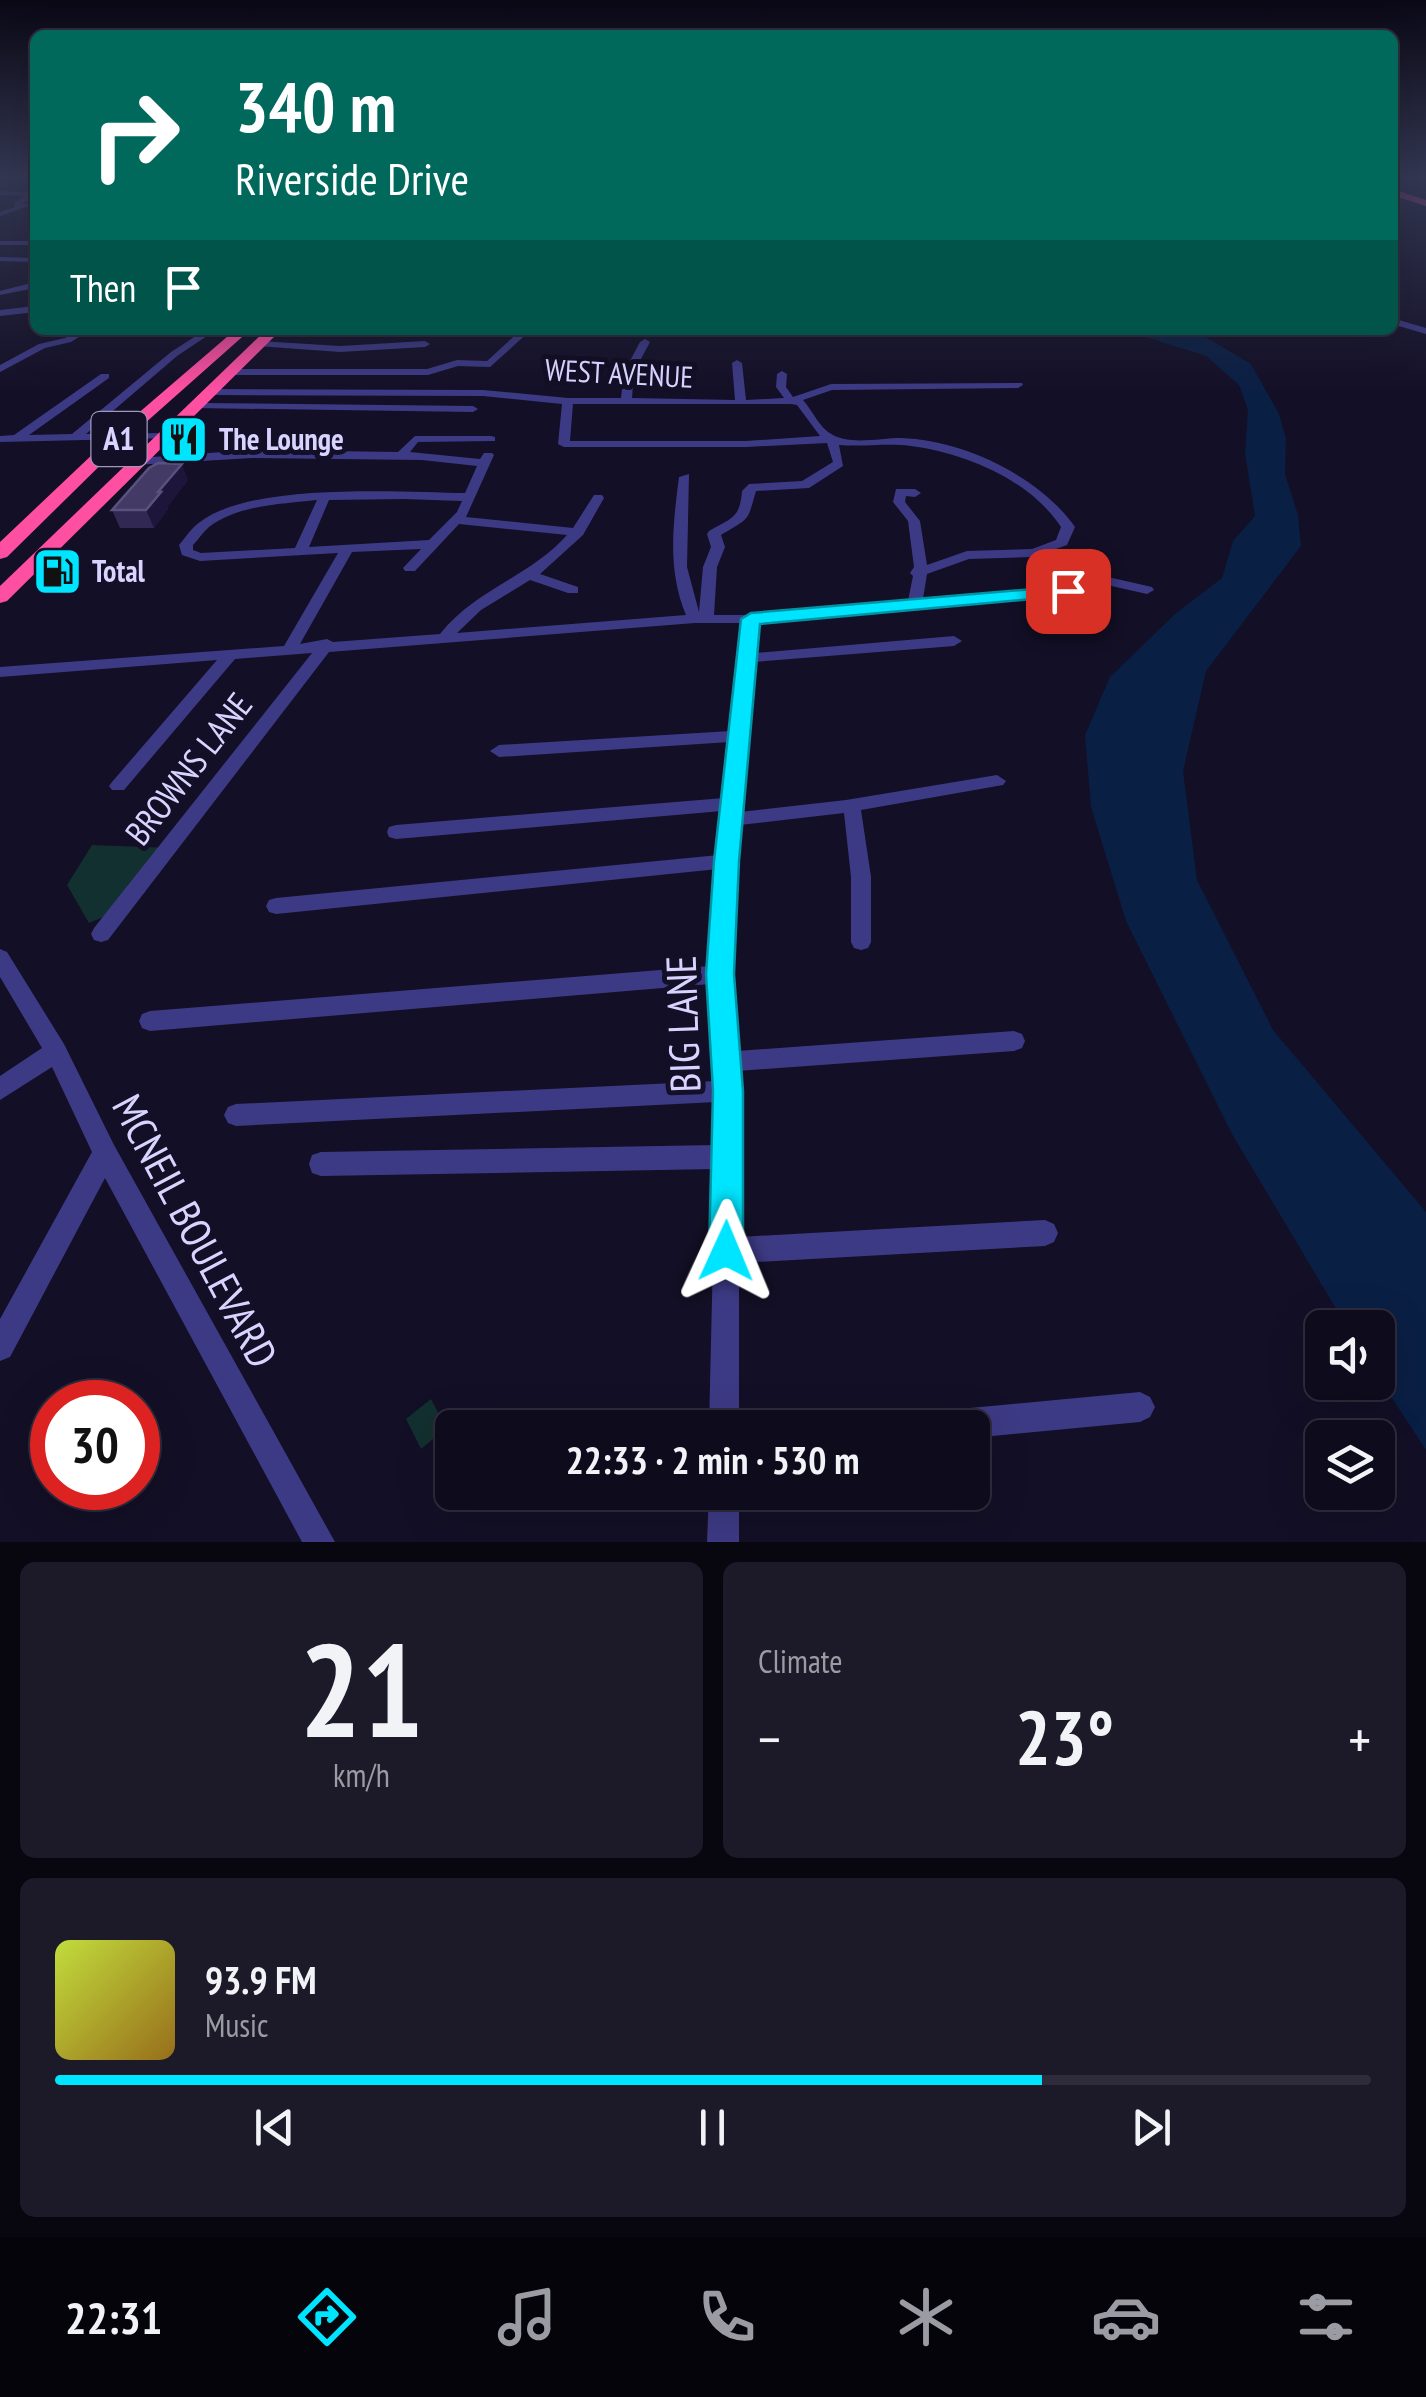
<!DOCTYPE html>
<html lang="en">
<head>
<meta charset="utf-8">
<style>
	:root { --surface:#0e0b1c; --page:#1c1929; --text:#f1f3f6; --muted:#9b9ba3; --line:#2e2b3b; --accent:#00e5ff }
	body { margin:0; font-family:"PT Sans Narrow",sans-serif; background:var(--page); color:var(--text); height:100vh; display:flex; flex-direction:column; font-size:38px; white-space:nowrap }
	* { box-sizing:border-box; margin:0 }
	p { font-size:32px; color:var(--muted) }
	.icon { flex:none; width:55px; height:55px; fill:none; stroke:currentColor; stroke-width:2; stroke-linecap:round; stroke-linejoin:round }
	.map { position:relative; height:1542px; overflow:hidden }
	.sheet { display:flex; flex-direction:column; gap:20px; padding:20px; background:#08060f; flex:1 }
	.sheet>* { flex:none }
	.banner { position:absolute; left:30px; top:30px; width:1368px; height:305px; border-radius:15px; box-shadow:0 10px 40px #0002,0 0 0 2px var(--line); background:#00695c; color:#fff; overflow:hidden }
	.fabs { position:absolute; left:1305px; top:1310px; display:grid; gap:20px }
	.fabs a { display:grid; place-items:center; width:90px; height:90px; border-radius:15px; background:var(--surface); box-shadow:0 10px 40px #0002,0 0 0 2px var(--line); font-size:50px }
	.speed { position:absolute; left:30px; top:1380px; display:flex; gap:20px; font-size:50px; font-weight:700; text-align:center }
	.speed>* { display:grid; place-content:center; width:130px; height:130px; border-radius:50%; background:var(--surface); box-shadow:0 10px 40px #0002,0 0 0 2px var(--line); line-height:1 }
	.speed .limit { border:15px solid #d22; background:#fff; color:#111 }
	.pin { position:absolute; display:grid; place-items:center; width:85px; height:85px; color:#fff; margin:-42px; border-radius:20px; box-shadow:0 5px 15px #0006 }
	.me { position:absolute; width:110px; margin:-55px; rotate:1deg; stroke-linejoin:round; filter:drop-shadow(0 0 8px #0008) }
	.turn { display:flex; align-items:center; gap:35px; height:210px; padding:0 40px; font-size:45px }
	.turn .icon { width:130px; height:130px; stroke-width:2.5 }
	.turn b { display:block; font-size:70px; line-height:85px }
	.then { display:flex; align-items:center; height:95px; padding:0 40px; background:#0003; gap:20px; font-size:38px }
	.big { font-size:75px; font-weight:700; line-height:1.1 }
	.sheet .card { flex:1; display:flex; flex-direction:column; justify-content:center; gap:15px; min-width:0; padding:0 35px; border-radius:15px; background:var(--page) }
	.sheet .dial { align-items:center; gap:0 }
	.dial b { font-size:130px; line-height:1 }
	.song { display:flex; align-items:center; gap:30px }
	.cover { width:120px; height:120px; border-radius:15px; background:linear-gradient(135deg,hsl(70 70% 55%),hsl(40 70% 35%)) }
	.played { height:10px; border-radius:5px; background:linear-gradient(90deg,var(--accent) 75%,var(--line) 75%) }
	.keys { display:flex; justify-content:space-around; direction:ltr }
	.heat { display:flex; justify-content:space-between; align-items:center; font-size:55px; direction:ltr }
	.sheet .tiles { flex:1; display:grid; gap:20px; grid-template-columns:1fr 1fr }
	.card:last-child { grid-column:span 2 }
	.trip { position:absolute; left:435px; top:1410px; width:555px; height:100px; border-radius:15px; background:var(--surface); box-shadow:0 10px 40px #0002,0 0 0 2px var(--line); font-weight:700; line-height:100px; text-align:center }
	.tabs { display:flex; height:160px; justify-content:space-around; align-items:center; background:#06040b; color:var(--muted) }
	.tabs .icon { width:70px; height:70px }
	.tabs .selected { color:var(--accent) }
	.tabs b { font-size:45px; color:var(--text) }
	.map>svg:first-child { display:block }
	.green { fill:#12302f }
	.water { fill:#0a1f44 }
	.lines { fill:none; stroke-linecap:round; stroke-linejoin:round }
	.minor { fill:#3d3a85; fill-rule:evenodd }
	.highway { fill:#ff4fa3; fill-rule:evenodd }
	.wall { fill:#312854 }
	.shaded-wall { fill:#1d163a }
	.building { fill:#433a66; stroke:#5a527e; stroke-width:2.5 }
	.route { fill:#00e5ff; stroke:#0095a6; stroke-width:2.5 }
	.labels { text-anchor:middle; stroke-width:10; stroke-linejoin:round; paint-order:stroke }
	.far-street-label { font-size:30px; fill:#d9d4ff; stroke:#130f26 }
	.far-poi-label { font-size:30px; font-weight:bold; fill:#d9d4ff; stroke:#130f26; text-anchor:start }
	.shield { fill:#130f26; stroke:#9e99be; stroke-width:2.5 }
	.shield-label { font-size:32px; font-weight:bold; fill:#d9d4ff }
	.street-label { font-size:35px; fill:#d9d4ff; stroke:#130f26 }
	.near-street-label { font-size:42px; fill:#d9d4ff; stroke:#130f26 }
</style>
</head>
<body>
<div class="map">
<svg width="1426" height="1542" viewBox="0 0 1426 1542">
	<rect width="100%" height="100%" fill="#130f26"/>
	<g class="green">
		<polygon points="92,845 172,848 127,907 89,923 67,885"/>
		<polygon points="431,1399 446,1428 421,1449 406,1419"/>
	</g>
	<polygon class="water" points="1124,330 1194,330 1251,364 1279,414 1286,439 1285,474 1298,515 1301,546 1206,671 1183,771 1197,880 1273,1030 1426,1212 1426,1450 1378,1377 1378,1328 1347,1327 1232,1134 1126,921 1091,807 1085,735 1110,677 1175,614 1222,578 1233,541 1255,516 1245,453 1248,410 1239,385 1206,356"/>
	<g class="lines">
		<g class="minor">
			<polygon points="0,191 34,193 23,204 34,204 0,216 0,212 15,207 14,203 25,196 0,195"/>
			<rect x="0" y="241" width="35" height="4"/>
			<polygon points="0,257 35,258 35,262 0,261"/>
			<polygon points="35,282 35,288 0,295 0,291"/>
			<polygon points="35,306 35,312 0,316 0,310"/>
			<polygon points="1392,318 1426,328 1426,334 1392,324"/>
			<polygon points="78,330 90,330 71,342 45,348 0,372 0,365 39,344 65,338"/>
			<polygon points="205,330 216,330 177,356 86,434 166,433 170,434 170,438 0,442 0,436 14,435 101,374 109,374 109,378 29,435 72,434 171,352"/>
			<polygon points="521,330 531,330 490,367 458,366 428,375 232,375 227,372 232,369 427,369 457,360 487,361"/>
			<path d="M645,339L650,342L634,372L632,398L735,400L732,363L737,360L742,363L746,400L784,398L776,387L777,374L782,371L787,374L786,387L793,397L831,384L1022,383L1023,385L1018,388L832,390L803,400C813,411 819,428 833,435C851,445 881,438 901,438C963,440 1039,476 1075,527L1067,545L1045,553L1077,570L1152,587L1154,590L1147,594L1067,576L1032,557L969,559L927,574L923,599L1068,587L1075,591L1068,595L758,623L755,653L954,636L962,641L954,646L754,662L741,812L846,800L997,775L1006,781L1003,785L861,810L871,877V942L868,948L861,950L854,948L851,942V877L844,813L740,825L731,974L737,1051L1014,1031L1022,1034L1025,1041L1022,1048L1014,1051L738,1071L739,1237L1045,1220L1054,1224L1058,1233L1054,1242L1045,1246L739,1263V1428H709L715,1169L321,1176L312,1173L309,1164L312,1155L321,1152L715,1145L716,1102L236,1126L228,1123L224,1115L228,1107L236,1104L716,1081L710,984L150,1031L142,1028L139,1021L142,1014L150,1011L710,966L718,869L276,914L269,912L266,906L269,900L276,898L719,855L722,811L396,839L389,837L387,832L389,827L396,825L724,798L730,742L499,757L490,751L499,745L731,731L743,623H695L329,652L108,940L101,942L94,940L91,934L94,928L312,653L235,659L124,790H112L109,786L112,782L217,660L0,677V667L284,646L338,553L200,561L182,555L179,545C185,538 192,527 200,522C252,482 400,492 465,493L477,466L422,460L252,458L134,465L132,462L138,458L252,450L398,452L415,436H491L495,437V441L418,442L410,452L480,459L484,453H492L494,455L466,517L573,528L594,495H602L604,498L583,535L540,574L578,587V593H568L530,580L481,610L457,633L686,615C667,570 673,524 679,477L689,474L687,567L699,612L703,567L711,547L707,534L709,531C731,518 740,519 742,491L749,484L802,481L833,462L827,443L746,447H564L558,444L562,404L483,396L215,395L210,392L215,389L483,390L568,398H621L624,372L640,342ZM573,404H791L797,405L820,436L746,441H570ZM839,445C863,447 887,443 911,446C966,453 1030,480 1061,527L1056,540L1032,549L967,551L927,565L920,521L905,502L906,496L915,497L921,493L915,489H896L893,502L908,521L914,567L910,573L913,576L908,601L751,615H714L717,567L725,547L721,535C751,517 747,522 756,491L809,488L843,466ZM404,499L462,501L457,512L429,540L309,547L329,500ZM317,500L295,548L201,553L193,550V545C198,540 203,532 209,527C237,505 282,504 317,500ZM459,524L567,535C531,576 474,590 440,634L333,642L327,639L300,644L352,552L421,549L403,568L405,571H415Z"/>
			<polygon points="260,341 340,346 425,341 430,344 425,347 340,352 257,346 257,342"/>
			<polygon points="199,403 473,406 478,409 473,412 195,408 194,406"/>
			<polygon points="0,949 7,952 64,1044 114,1145 335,1542 302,1542 105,1178 10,1357 0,1361 0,1319 92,1152 52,1067 0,1100 0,1076 42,1048 0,977"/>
			<polygon points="1140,1392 1150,1397 1155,1407 1150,1417 1140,1422 972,1438 972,1428 902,1428 907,1418 917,1413"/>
			<polygon points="709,1492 739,1492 739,1542 707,1542"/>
		</g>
		<g class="highway">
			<polygon points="1392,189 1426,200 1426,206 1392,195"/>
			<polygon points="235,330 250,330 126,440 7,557 0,559 0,542 114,434"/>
			<polygon points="266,330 281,330 7,601 0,603 0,586"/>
		</g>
	</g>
	<polygon class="wall" points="188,480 167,507 168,509 154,528 120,528 112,510"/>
	<polygon class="shaded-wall" points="182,464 188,480 167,507 168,509 154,528 146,510 158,492"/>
	<polygon class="building" points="158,463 182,464 158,492 161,492 146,510 112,510 149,468"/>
	<linearGradient id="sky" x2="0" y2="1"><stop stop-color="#0a0815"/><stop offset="0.45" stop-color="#333752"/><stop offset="1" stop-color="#333752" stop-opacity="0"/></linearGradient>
	<rect width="1426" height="393" fill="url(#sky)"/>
	<polygon class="route" points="1068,586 1075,587 1075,595 760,624 739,861 734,974 743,1091 743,1251 738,1263 726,1268 714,1263 709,1251 713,1091 706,974 714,861 741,619 751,613"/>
	<defs>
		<symbol id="restaurant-square" viewBox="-11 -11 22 22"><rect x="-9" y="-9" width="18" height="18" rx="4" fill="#00e5ff" stroke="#130f26"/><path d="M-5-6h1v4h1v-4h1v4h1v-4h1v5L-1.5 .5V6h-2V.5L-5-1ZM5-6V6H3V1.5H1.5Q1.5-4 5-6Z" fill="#111"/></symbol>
		<symbol id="fuel-square" viewBox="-11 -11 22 22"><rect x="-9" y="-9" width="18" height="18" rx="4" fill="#00e5ff" stroke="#130f26"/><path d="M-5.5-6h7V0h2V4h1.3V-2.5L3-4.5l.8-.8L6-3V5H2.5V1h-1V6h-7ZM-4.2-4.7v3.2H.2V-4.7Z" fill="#111"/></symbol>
	</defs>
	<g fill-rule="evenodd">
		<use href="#restaurant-square" x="156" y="412" width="55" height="55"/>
		<use href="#fuel-square" x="30" y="544" width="55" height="55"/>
	</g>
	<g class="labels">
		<g class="far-street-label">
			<text transform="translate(619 374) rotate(3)" y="10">WEST AVENUE</text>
		</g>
		<g class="far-poi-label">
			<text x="219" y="450">The Lounge</text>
			<text x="92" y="582">Total</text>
		</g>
		<rect class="shield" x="91.5" y="412" width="55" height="54" rx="8"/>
		<g class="shield-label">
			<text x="119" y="450">A1</text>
		</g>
		<g class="street-label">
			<text transform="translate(189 769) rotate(-52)" y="12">BROWNS LANE</text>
		</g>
		<g class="near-street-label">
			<text transform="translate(683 1024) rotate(-92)" y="15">BIG LANE</text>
			<text transform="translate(195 1231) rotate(62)" y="15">MCNEIL BOULEVARD</text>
		</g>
	</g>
</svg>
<div class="fabs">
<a><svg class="icon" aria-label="sound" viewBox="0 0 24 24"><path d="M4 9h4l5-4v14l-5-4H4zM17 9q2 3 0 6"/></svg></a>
<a><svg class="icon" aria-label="layers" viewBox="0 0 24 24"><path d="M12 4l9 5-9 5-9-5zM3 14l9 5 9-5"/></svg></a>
</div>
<div class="speed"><div class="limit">30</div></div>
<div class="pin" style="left:1068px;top:591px;background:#d93025"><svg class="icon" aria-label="arrive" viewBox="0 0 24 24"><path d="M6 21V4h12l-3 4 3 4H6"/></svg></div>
<svg class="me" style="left:726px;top:1251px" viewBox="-20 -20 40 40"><path d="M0-17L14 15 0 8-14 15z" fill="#00e5ff" stroke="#fff" stroke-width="4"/></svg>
<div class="trip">22:33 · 2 min · 530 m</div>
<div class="banner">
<div class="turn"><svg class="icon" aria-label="right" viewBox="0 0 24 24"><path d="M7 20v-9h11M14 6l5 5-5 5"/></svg><div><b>340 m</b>Riverside Drive</div></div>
<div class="then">Then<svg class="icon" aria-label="arrive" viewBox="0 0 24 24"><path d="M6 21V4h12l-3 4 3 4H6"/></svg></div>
</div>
</div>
<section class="sheet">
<div class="tiles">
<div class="card dial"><b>21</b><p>km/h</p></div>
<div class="card"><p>Climate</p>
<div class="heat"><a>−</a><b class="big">23°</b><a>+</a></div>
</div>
<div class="card">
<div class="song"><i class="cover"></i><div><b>93.9 FM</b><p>Music</p></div></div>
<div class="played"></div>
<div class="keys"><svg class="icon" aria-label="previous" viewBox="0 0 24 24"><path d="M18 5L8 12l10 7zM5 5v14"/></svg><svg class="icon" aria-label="pause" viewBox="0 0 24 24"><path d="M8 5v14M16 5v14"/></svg><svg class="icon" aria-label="next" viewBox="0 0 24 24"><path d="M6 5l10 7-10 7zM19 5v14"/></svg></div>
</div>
</div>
</section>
<nav class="tabs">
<b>22:31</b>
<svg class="icon selected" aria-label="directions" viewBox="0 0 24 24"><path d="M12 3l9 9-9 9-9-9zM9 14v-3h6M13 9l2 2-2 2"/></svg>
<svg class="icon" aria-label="music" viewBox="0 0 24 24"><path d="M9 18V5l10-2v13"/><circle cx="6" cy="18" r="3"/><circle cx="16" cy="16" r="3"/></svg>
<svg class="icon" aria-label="phone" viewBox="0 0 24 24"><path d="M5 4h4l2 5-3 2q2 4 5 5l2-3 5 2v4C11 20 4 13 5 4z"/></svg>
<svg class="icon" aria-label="climate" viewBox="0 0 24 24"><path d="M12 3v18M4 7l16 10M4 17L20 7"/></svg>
<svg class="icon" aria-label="car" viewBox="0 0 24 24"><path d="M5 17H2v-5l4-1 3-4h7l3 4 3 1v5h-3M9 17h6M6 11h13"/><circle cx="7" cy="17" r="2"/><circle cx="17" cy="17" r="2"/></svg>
<svg class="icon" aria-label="filters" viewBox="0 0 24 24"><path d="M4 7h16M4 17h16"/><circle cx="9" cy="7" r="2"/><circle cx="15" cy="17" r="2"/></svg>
</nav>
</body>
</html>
